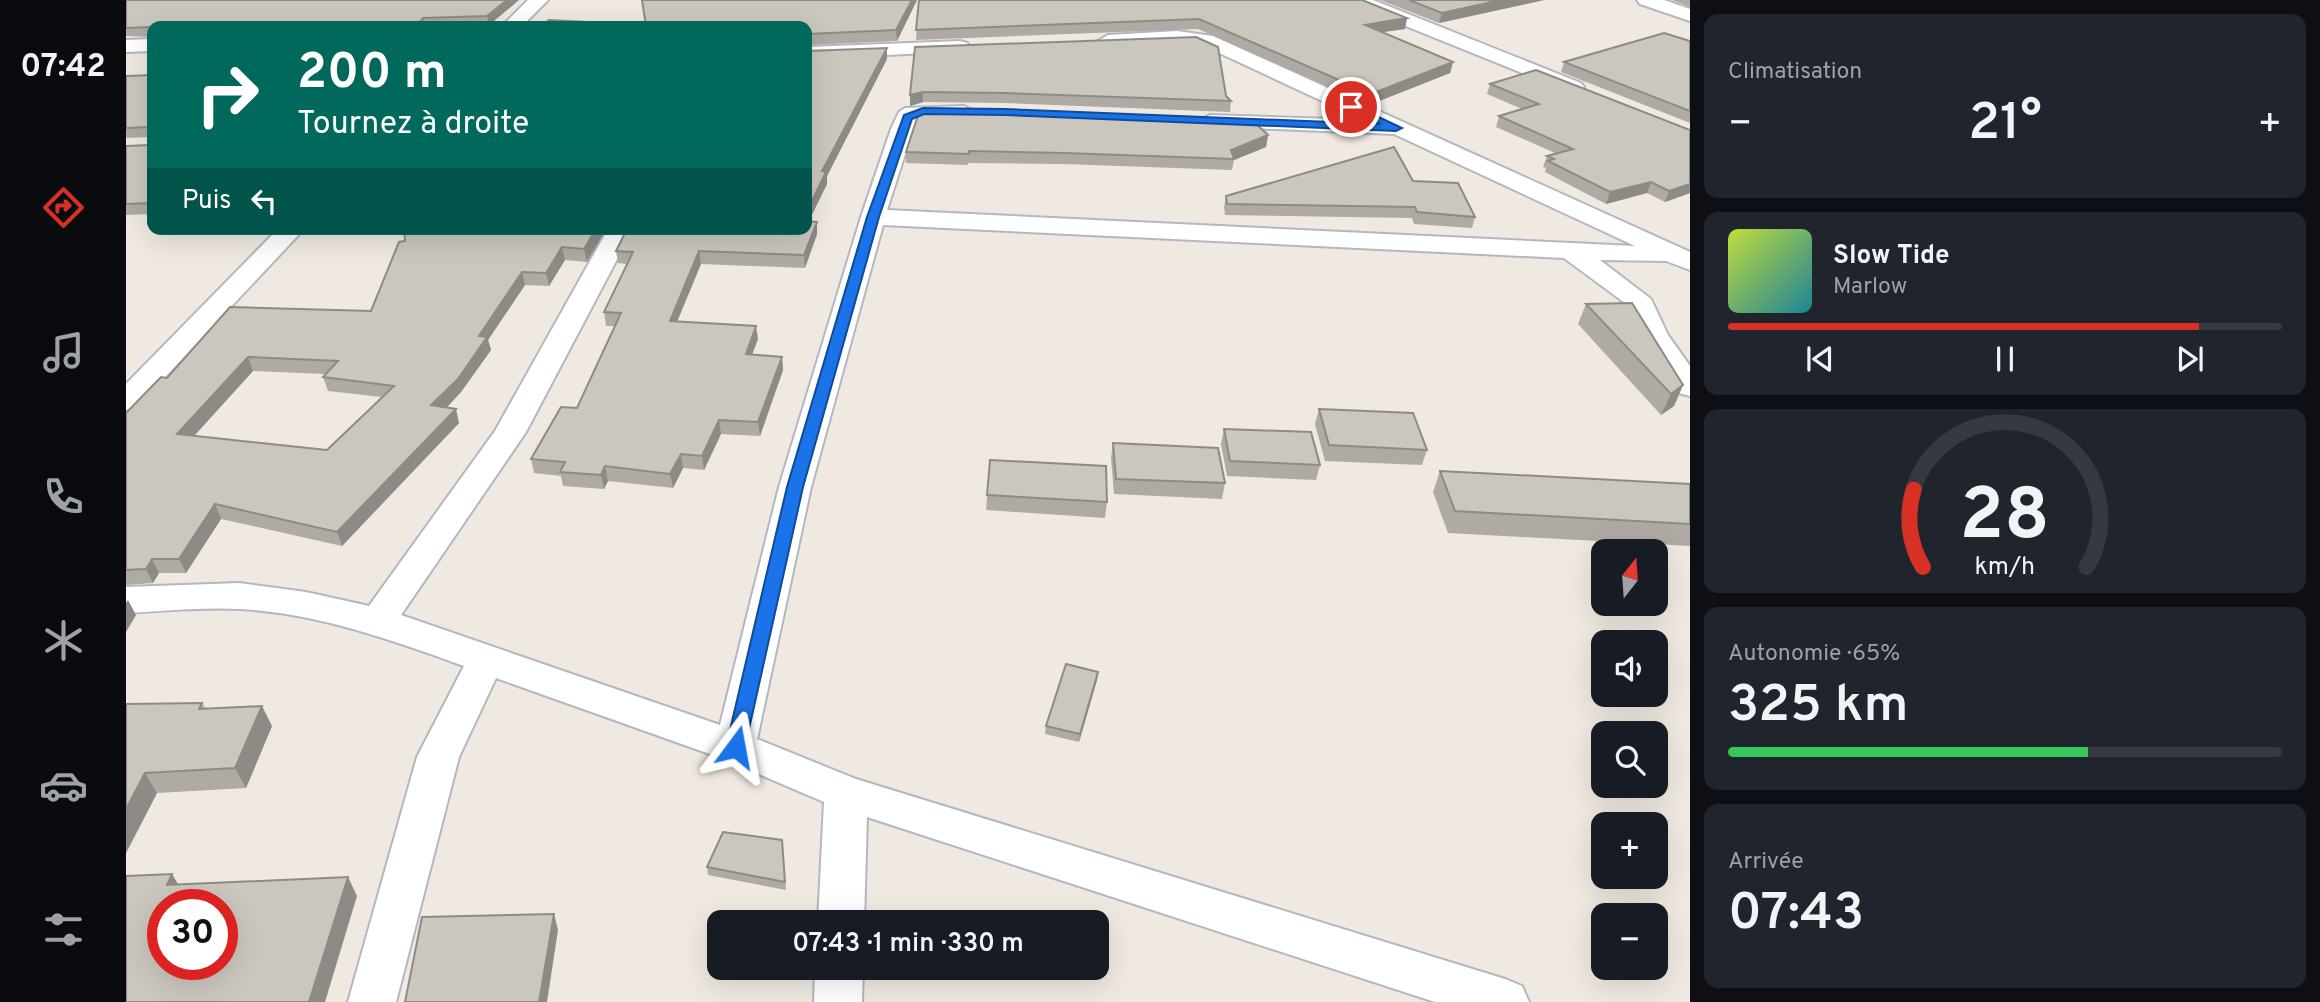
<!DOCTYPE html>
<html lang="fr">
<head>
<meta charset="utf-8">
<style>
	:root { --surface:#171b24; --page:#20242c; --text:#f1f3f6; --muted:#9ea1a6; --line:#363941; --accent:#d93025 }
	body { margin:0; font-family:Overpass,sans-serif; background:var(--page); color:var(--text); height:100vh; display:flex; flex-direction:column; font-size:26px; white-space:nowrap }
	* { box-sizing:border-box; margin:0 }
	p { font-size:23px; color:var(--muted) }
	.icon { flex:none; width:38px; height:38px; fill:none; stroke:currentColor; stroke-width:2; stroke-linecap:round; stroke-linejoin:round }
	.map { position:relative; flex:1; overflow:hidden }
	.side { display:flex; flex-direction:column; gap:14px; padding:14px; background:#0d0f14; width:630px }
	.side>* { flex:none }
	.hud { position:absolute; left:21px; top:21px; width:665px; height:214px; border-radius:14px; box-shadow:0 7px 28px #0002; background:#00695c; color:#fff; overflow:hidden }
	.needle { width:46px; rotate:17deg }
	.controls { position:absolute; left:1465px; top:539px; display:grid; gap:14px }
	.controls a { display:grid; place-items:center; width:77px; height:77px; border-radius:14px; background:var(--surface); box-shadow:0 7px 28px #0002; font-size:35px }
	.speed { position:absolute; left:21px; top:889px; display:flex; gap:14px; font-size:35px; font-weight:700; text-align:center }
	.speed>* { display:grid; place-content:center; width:91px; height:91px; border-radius:50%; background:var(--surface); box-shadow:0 7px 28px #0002; line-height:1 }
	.speed .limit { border:10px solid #d22; background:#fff; color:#111 }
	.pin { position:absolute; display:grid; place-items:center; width:60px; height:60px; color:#fff; margin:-30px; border:4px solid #fff; border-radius:50%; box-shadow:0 2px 7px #0007 }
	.me { position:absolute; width:77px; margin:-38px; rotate:13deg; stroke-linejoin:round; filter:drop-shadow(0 0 5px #0008) }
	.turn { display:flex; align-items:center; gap:24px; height:147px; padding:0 35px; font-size:32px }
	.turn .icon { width:91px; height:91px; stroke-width:2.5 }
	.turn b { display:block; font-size:49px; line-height:60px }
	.then { display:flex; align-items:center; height:66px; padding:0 35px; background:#0003; gap:14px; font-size:26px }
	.big { font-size:52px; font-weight:600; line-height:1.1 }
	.side .card { flex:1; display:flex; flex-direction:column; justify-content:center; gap:10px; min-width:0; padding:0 24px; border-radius:14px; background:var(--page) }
	.side .dial { align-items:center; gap:0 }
	.dial svg { height:182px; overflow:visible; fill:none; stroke:var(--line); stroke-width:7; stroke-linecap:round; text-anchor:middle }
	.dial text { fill:var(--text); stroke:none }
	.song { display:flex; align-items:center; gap:21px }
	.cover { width:84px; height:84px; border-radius:10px; background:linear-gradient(135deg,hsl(70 70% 55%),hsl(190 70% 35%)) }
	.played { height:7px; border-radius:4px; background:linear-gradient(90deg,var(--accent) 85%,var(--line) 85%) }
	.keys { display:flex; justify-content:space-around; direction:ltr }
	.heat { display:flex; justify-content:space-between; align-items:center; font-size:38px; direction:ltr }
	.charge { height:10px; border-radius:5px; background:linear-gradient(90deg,#34c759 65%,var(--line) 0) }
	.trip { position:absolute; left:581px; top:910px; width:402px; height:70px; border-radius:14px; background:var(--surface); box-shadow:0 7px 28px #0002; font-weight:600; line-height:70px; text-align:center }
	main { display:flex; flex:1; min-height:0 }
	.tab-bar { display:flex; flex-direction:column; width:126px; justify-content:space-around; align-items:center; background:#090b0e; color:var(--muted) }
	.tab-bar .icon { width:49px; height:49px }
	.tab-bar .active { color:var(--accent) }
	.tab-bar b { font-size:32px; color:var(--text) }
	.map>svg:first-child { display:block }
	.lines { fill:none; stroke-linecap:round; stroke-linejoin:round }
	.street-casing { stroke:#b4b7c1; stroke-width:4 }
	.street { fill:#fff; fill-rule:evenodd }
	.wall { fill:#afaba4; fill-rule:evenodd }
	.shaded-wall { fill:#8e8b86 }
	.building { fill:#cbc7bf; stroke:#8e8b86; stroke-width:2; fill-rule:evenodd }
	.route { fill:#1a73e8; stroke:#114b97; stroke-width:2 }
</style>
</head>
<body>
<main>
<nav class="tab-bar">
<b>07:42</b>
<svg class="icon active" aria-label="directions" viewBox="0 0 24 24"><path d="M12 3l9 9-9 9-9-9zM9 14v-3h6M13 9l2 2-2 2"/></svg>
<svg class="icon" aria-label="music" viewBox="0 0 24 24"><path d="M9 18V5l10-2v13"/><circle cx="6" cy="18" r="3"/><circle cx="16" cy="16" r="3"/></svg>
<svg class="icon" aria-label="phone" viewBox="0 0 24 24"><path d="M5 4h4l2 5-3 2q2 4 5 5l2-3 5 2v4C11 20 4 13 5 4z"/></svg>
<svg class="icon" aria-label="climate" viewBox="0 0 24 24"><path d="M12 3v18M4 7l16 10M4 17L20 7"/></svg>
<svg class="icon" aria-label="car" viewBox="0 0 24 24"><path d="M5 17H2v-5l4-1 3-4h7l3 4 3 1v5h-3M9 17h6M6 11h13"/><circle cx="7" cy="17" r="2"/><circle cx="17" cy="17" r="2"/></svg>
<svg class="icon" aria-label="filters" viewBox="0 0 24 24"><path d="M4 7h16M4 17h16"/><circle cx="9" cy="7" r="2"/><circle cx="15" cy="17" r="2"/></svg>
</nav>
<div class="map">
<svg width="1564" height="1002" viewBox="0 0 1564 1002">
	<rect width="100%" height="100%" fill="#efe9e1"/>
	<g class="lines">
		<defs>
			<g id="street">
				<polygon points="402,0 422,0 396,26 376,26"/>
				<polygon points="1222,0 1247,0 1455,83 1458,87 1455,91 1441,91 1225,4"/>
				<polygon points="1511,0 1538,0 1564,9 1564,21 1514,4"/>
				<path d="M1051,31L1087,36L1564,252V270L1540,261L1474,260L1525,299L1542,335L1564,366V396L1553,393L1514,335L1499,303L1438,258L757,225L685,487L631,739L730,779L1379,979L1396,986L1403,1002H1309L741,817L738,922H692L698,802L595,758L370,678L333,757L270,1002H222L291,757L338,666C265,640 191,613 113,609C76,607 37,611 0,613V587L113,583L180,592L243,606L369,431L482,229H507L400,432L275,615L594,725L653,487L735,217L765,129L773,112L779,108L838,106L849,112L838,118L790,120L761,210L1509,246L1268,134L1076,126L1073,121L1084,115L1237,120L1076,45L1051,43L982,47L972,41L982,35Z"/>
				<polygon points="26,39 26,51 0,52 0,40"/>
				<polygon points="834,41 841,43 844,47 841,51 681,59 681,47"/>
				<polygon points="152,229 178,229 11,407 0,410 0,384"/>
				<polygon points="689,968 737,968 736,1002 688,1002"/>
			</g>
		</defs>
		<use href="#street" class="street-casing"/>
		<use href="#street" class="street"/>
	</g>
	<g class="wall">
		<polygon points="0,0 393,0 363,25 319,26 26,26 26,37 0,36"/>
		<polygon points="516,0 791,0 771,41 681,45 681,26"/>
		<polygon points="793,0 1281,18 1279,29 1256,32 1327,62 1324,73 1243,105 1072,29 790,40"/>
		<polygon points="1254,0 1418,0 1313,23"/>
		<polygon points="1546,0 1564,0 1564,7"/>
		<polygon points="1564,41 1564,123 1435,72 1438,62"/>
		<polygon points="789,47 1105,101 1104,112 878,103 797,102 784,106"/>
		<polygon points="681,51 761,59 701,176 701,184 682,221 691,222 691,234 679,268 575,264 551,321 632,339 626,354 656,357 657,370 634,436 595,434 578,470 557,468 547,488 482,481 478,489 437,486 435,476 408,473 405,459 451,408 489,326 480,326 478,312 501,264 492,263 490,251 681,229"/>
		<polygon points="26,75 26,214 0,215 0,146 24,145 24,137 0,138 0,76"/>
		<polygon points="1364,84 1564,130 1564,193 1539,202 1521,193 1480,204 1419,172 1420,168 1417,167 1421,156 1429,153 1370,127 1373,116 1396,109 1361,94"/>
		<polygon points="1142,135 1140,147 1108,160 1106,170 937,164 842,163 842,165 780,163 780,152"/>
		<polygon points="1287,181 1349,217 1346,228 1288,224 1286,218 1099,215 1098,207 1100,196"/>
		<path d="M480,229L461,262L439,260L423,286L399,285L362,340L365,350L335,392L320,408L333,423L216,546L95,519L60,573H33L27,583L0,585V413L41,378L245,311ZM127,371L200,374L197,377L202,391L256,397L201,450L68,436Z"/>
		<polygon points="1460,304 1557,385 1548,406 1535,415 1452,324"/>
		<polygon points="1193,409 1301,450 1296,465 1199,461 1189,424"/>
		<polygon points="1098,429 1194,465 1190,480 1101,476 1095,444"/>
		<polygon points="987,443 1099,483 1096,499 988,494 985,458"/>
		<polygon points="864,460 981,502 979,518 860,510"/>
		<polygon points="1314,471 1564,484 1564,546 1322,533 1307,492"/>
		<polygon points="972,672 971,680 953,742 919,734 920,726"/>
		<polygon points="76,703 80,709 146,726 120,788 31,793 0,853 0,704"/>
		<polygon points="656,840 660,890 582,875 581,867"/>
	</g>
	<g class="shaded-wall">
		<polygon points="381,0 393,0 363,25 361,16"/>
		<polygon points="786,0 791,0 771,41 770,30"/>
		<polygon points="1375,0 1418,0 1313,23 1316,13"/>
		<polygon points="297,18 299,26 291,26"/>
		<polygon points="1281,18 1279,29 1236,35 1239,25"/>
		<polygon points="761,48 761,59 701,176 701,184 681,225 681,211 696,171"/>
		<polygon points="1327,62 1324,73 1243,105 1245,94"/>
		<polygon points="797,92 797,102 784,106 784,95"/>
		<polygon points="1142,135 1140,147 1108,160 1105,150"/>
		<polygon points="1525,182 1521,193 1480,204 1484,192"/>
		<polygon points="1564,184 1564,193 1539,202 1543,191"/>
		<polygon points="691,222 691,234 679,268 678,255"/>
		<polygon points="470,229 480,229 461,262 458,249"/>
		<polygon points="436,247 439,260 423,286 420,273"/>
		<polygon points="573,251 575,264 546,334 544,321"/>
		<polygon points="396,272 399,285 362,340 365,350 335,392 310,419 305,405"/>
		<polygon points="630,326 632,339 621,368 620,354"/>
		<polygon points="122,357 127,371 57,448 51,434"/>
		<polygon points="656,357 657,370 634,436 632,422"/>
		<polygon points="1557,385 1548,406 1535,415 1545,394"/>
		<polygon points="330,409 333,423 216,546 211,532"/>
		<polygon points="593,420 595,434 578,470 576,456"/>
		<polygon points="555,454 557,468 547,488 544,474"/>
		<polygon points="479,466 482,481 478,489 475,475"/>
		<polygon points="89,504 95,519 60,573 53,559"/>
		<polygon points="26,559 33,573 27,583 20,569"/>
		<polygon points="2,600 10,615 0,632 0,603"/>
		<polygon points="972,672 971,680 953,742 954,734"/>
		<polygon points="136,706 146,726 120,788 109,768"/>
		<polygon points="19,773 31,793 0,853 0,809"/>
		<polygon points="46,874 58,894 41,885"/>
		<polygon points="222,877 231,896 199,1002 183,1002"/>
		<polygon points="428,914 432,930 421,1002 413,1002"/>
	</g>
	<g class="building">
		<polygon points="0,0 381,0 361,16 297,18 291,26 26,26 26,33 23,27 0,28"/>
		<polygon points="516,0 786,0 770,30 681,34 681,26 520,26"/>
		<polygon points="793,0 1236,0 1281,18 1239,25 1327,62 1245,94 1073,19 790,30"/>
		<polygon points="1283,0 1375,0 1316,13"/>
		<polygon points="423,20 479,23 476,26 415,26"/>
		<polygon points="1538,33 1564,41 1564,111 1438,62"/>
		<polygon points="1070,37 1092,47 1100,96 1105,101 879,93 797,92 784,95 789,47"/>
		<polygon points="761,48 696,171 700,172 681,211 681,51"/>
		<polygon points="1410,70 1564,130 1564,184 1543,191 1525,182 1484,192 1422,161 1428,159 1421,156 1447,149 1373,116 1413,104 1364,84"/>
		<polygon points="26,75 26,203 0,204 0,146 24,145 24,127 0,128 0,76"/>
		<polygon points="801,109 1126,120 1142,135 1105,150 1108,159 938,153 843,151 843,154 780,152 793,112"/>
		<polygon points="1268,147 1287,181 1332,183 1349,217 1291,212 1289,207 1101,204 1100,196"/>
		<polygon points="681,221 691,222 678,255 573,251 544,321 630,326 620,354 656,357 632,422 593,420 576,456 555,454 544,474 479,466 475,475 434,472 439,462 405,459 435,407 451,408 495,313 478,312 507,252 490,251 501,229 681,229"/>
		<path d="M278,229H470L458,249L436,247L420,273L396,272L353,336L361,337L332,379L305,405L330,409L211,532L89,504L53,559H26L20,569L0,570V413L35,377L41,378L104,307L245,311L273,242L279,241ZM122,357L212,361L197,377L268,386L201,450L51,434Z"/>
		<polygon points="1506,303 1557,385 1545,394 1460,304"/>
		<polygon points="1193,409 1287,413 1301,450 1203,445"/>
		<polygon points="1098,429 1185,432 1194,465 1104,461"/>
		<polygon points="987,443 1092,448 1099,483 990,479"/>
		<polygon points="864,460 980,466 981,502 861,495"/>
		<polygon points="1314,471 1564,484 1564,524 1329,511"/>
		<polygon points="940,664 972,672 954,734 920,726"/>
		<polygon points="76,703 73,709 136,706 109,768 19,773 0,809 0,704"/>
		<polygon points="597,832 656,840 659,882 581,867"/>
		<path d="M46,874L41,885L222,877L183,1002H0V876ZM37,905H96V964H37Z"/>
		<polygon points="428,914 413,1002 279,1002 296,917"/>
	</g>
	<polygon class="route" points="1225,104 1276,128 1270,131 878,115 798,114 786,119 753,217 677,487 619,747 616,752 603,752 600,747 661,487 741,217 778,115 797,108 878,109 1254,124 1222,109"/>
</svg>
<div class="controls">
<a><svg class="needle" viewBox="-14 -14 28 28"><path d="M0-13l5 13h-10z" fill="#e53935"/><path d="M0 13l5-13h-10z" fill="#9ea1a6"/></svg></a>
<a><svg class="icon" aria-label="sound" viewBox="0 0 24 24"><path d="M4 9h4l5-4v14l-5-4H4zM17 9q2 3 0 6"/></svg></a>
<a><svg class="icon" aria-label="search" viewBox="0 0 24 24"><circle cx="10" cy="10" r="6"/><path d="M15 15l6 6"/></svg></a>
<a>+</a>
<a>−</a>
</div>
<div class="speed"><div class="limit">30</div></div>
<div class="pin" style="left:1225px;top:107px;background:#d93025"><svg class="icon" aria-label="arrive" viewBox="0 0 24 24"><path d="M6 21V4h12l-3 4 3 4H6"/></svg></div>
<svg class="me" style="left:610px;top:747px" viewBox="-20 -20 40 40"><path d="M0-17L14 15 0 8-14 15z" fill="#1a73e8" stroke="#fff" stroke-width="4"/></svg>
<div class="trip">07:43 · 1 min · 330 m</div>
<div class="hud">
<div class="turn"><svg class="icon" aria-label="right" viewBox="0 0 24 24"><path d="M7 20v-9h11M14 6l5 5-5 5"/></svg><div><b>200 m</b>Tournez à droite</div></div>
<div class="then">Puis<svg class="icon" aria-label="left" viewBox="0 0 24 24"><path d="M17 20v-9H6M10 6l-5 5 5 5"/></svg></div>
</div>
</div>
<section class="side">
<div class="card"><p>Climatisation</p>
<div class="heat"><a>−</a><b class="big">21°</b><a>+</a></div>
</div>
<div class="card">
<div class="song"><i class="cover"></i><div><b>Slow Tide</b><p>Marlow</p></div></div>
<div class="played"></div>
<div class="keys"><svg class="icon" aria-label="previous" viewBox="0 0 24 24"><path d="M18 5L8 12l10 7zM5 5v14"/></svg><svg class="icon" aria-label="pause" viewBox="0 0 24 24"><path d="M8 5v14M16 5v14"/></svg><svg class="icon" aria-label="next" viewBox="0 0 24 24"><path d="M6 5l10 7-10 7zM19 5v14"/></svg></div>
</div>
<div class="card dial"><svg viewBox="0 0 100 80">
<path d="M14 69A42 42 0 1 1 86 69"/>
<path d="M14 69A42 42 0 0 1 10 35" stroke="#d93025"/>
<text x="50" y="56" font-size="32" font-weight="700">28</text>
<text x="50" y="72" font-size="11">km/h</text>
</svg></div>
<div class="card"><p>Autonomie · 65%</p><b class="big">325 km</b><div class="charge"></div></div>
<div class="card"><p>Arrivée</p><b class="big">07:43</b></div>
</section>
</main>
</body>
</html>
